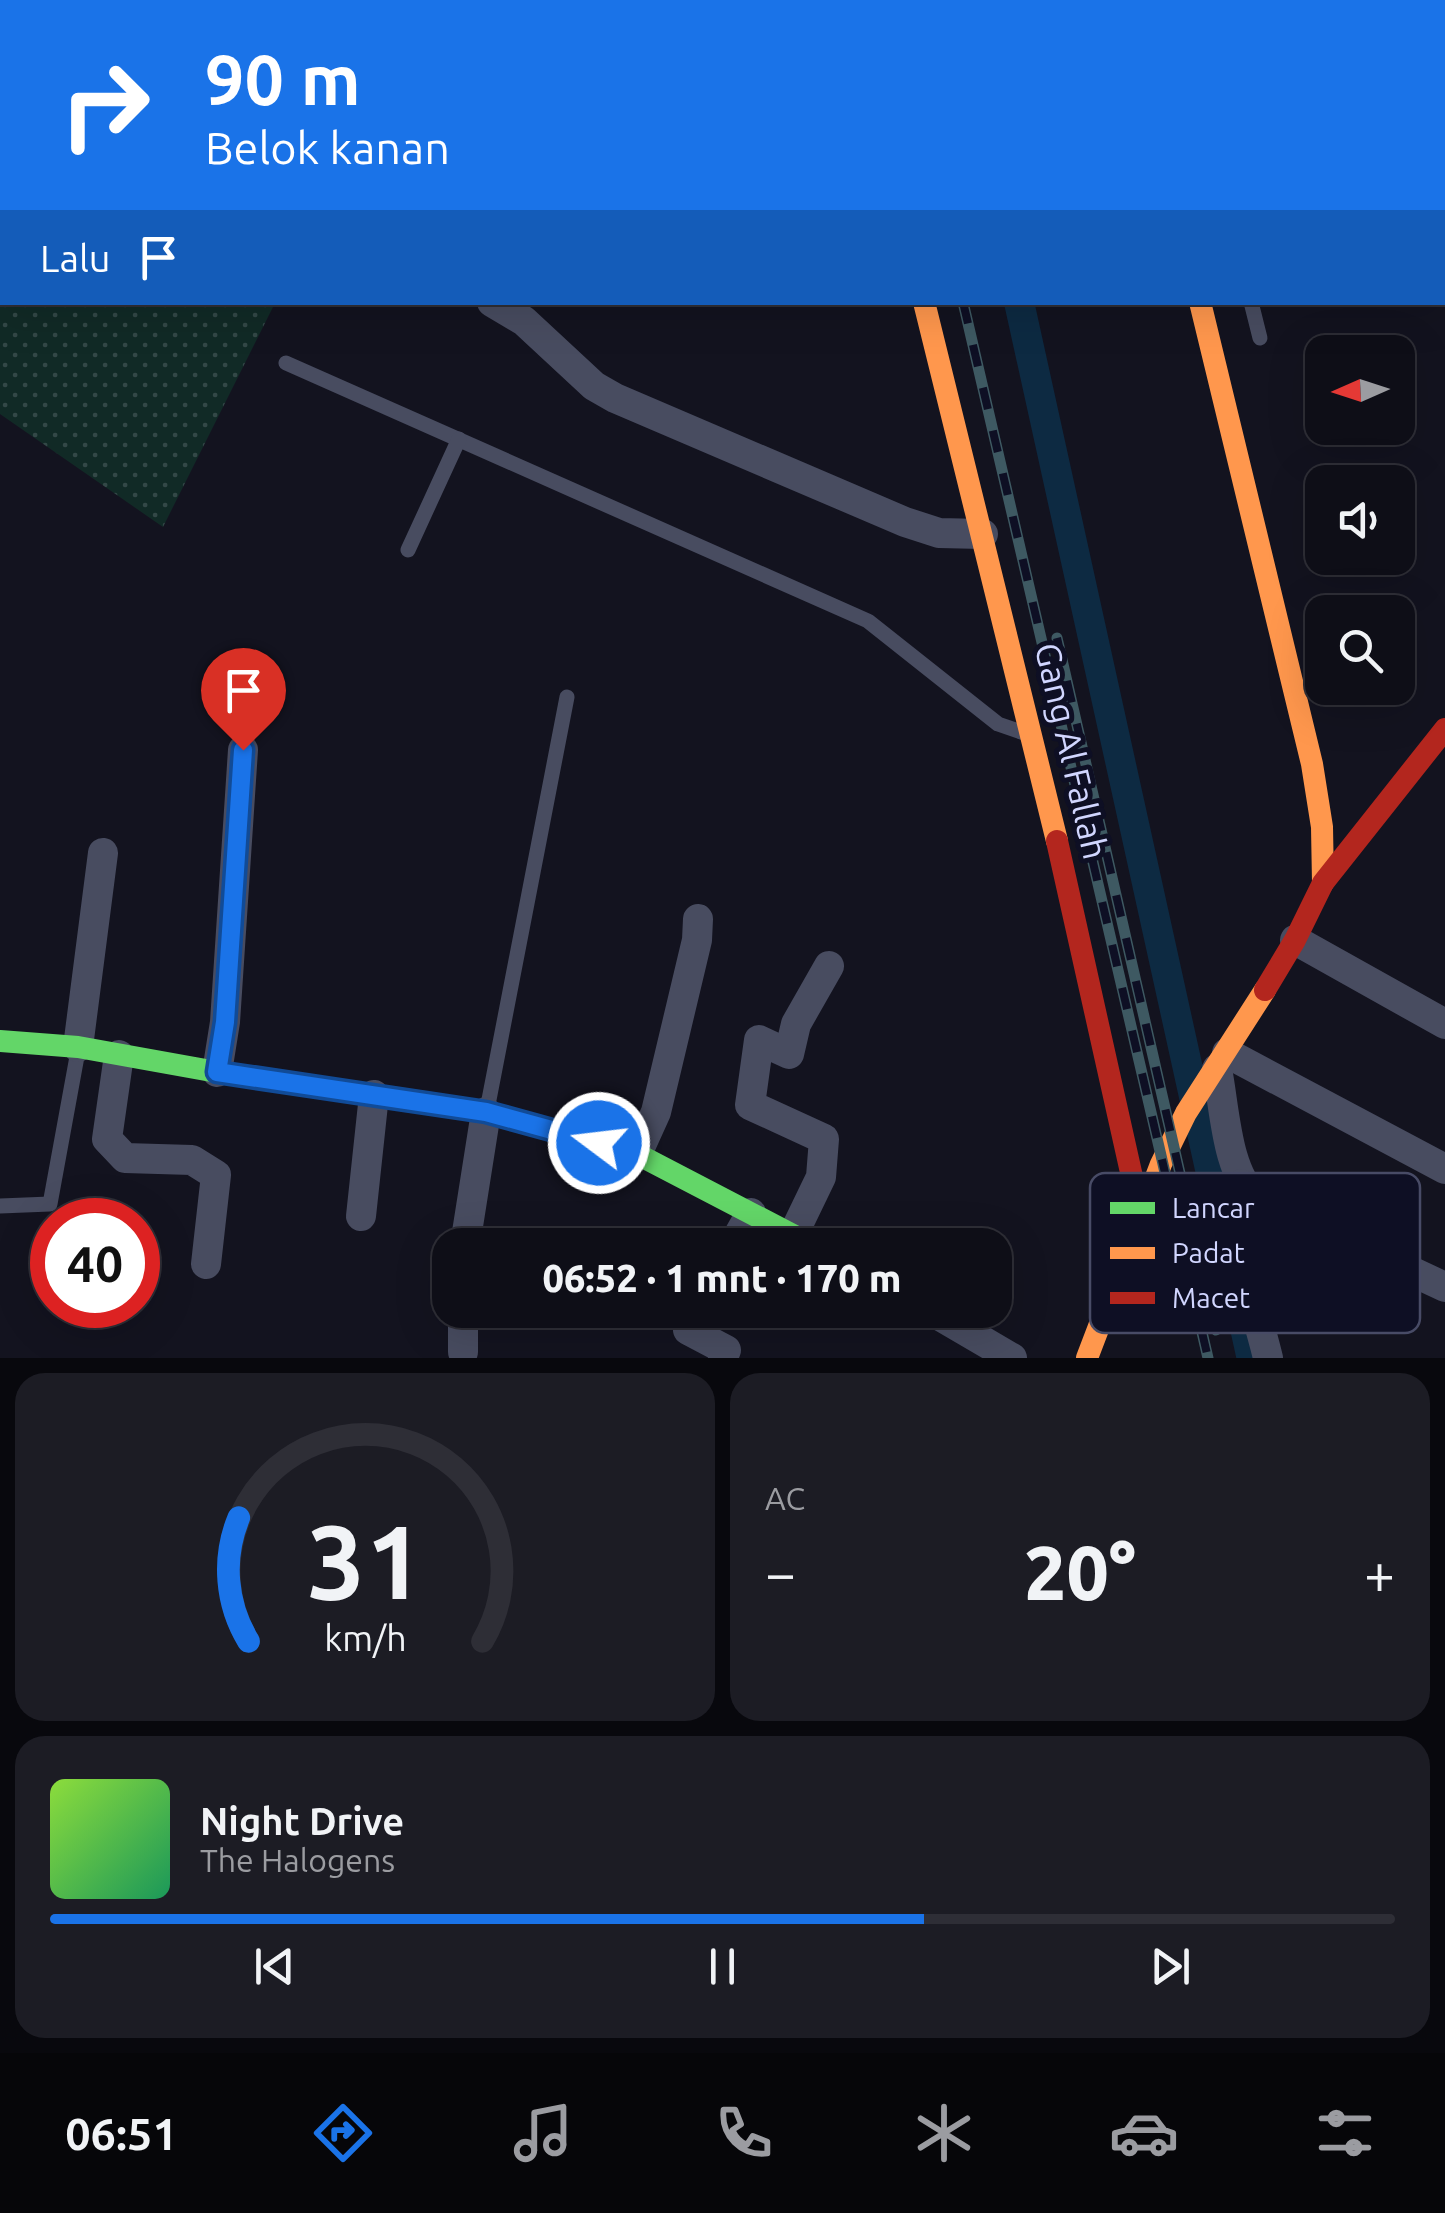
<!DOCTYPE html>
<html lang="id">
<head>
<meta charset="utf-8">
<style>
	:root { --surface:#0e0e17; --page:#1c1c24; --text:#f1f3f6; --muted:#9b9ca1; --line:#2e2e36; --accent:#1a73e8 }
	body { margin:0; font-family:Ubuntu,sans-serif; background:var(--page); color:var(--text); height:100vh; display:flex; flex-direction:column; font-size:38px; white-space:nowrap }
	* { box-sizing:border-box; margin:0 }
	p { font-size:32px; color:var(--muted) }
	.icon { flex:none; width:55px; height:55px; fill:none; stroke:currentColor; stroke-width:2; stroke-linecap:round; stroke-linejoin:round }
	.map { position:relative; height:1358px; overflow:hidden }
	.sheet { display:flex; flex-direction:column; gap:15px; padding:15px; background:#08080d; flex:1 }
	.sheet>* { flex:none }
	.hud { position:absolute; left:0px; top:0px; width:1445px; height:305px; box-shadow:0 10px 40px #0002,0 0 0 2px var(--line); background:#1a73e8; color:#fff; overflow:hidden }
	.needle { width:65px; rotate:267deg }
	.tools { position:absolute; left:1305px; top:335px; display:grid; gap:20px }
	.tools a { display:grid; place-items:center; width:110px; height:110px; border-radius:20px; background:var(--surface); box-shadow:0 10px 40px #0002,0 0 0 2px var(--line); font-size:50px }
	.speed { position:absolute; left:30px; top:1198px; display:flex; gap:20px; font-size:50px; font-weight:700; text-align:center }
	.speed>* { display:grid; place-content:center; width:130px; height:130px; border-radius:50%; background:var(--surface); box-shadow:0 10px 40px #0002,0 0 0 2px var(--line); line-height:1 }
	.speed .limit { border:15px solid #d22; background:#fff; color:#111 }
	.pin { position:absolute; display:grid; place-items:center; width:85px; height:85px; color:#fff; margin:-102px -42px; border-radius:50% 50% 50% 0; rotate:-45deg; box-shadow:0 0 10px #0007 }
	.pin .icon { rotate:45deg }
	.me { position:absolute; width:110px; margin:-55px; rotate:285deg; stroke-linejoin:round; filter:drop-shadow(0 0 8px #0008) }
	.turn { display:flex; align-items:center; gap:35px; height:210px; padding:0 40px; font-size:45px }
	.turn .icon { width:130px; height:130px; stroke-width:2.5 }
	.turn b { display:block; font-size:70px; line-height:85px }
	.then { display:flex; align-items:center; height:95px; padding:0 40px; background:#0003; gap:20px; font-size:38px }
	.big { font-size:75px; font-weight:800; line-height:1.1 }
	.sheet .tile { flex:1; display:flex; flex-direction:column; justify-content:center; gap:15px; min-width:0; padding:0 35px; border-radius:30px; background:var(--page) }
	.sheet .dial { align-items:center; gap:0 }
	.dial svg { height:260px; overflow:visible; fill:none; stroke:var(--line); stroke-width:7; stroke-linecap:round; text-anchor:middle }
	.dial text { fill:var(--text); stroke:none }
	.song { display:flex; align-items:center; gap:30px }
	.cover { width:120px; height:120px; border-radius:15px; background:linear-gradient(135deg,hsl(90 70% 55%),hsl(150 70% 35%)) }
	.played { height:10px; border-radius:5px; background:linear-gradient(90deg,var(--accent) 65%,var(--line) 65%) }
	.keys { display:flex; justify-content:space-around; direction:ltr }
	.heat { display:flex; justify-content:space-between; align-items:center; font-size:55px; direction:ltr }
	.sheet .tiles { flex:1; display:grid; gap:15px; grid-template-columns:1fr 1fr }
	.tile:last-child { grid-column:span 2 }
	.trip { position:absolute; left:432px; top:1228px; width:580px; height:100px; border-radius:30px; background:var(--surface); box-shadow:0 10px 40px #0002,0 0 0 2px var(--line); font-weight:800; line-height:100px; text-align:center }
	.tabs { display:flex; height:160px; justify-content:space-around; align-items:center; background:#060609; color:var(--muted) }
	.tabs .icon { width:70px; height:70px }
	.tabs .selected { color:var(--accent) }
	.tabs b { font-size:45px; color:var(--text) }
	.map>svg:first-child { display:block }
	.green { fill:url(#green-dots) }
	.lines { fill:none; stroke-linecap:round; stroke-linejoin:round }
	.canal { stroke:#0d2a42; stroke-width:30 }
	.path { stroke:#485a61; stroke-width:5; stroke-dasharray:5 8; stroke-linecap:butt }
	.lane { stroke:#484c60; stroke-width:15 }
	.street { stroke:#484c60; stroke-width:30 }
	.fast { stroke:#63d668; stroke-width:22 }
	.slow { stroke:#ff974d; stroke-width:22 }
	.jam { stroke:#b3261e; stroke-width:22 }
	.rail-casing { stroke:#3e5962; stroke-width:11 }
	.rail { stroke:#0e0f24; stroke-width:8; stroke-dasharray:22; stroke-linecap:butt }
	.route-casing { stroke:#114b97; stroke-width:25 }
	.route { stroke:#1a73e8; stroke-width:18 }
	.labels { text-anchor:middle; stroke-width:10; stroke-linejoin:round; paint-order:stroke }
	.street-label { font-size:35px; fill:#d1d6ff; stroke:#0e0f24 }
	.key { fill:#0e0f24; stroke:#484b66; stroke-width:2.5 }
	.key-label { font-size:28px; fill:#d1d6ff }
</style>
</head>
<body>
<div class="map">
<svg width="1445" height="1358" viewBox="0 0 1445 1358">
	<defs>
		<pattern id="green-dots" width="8" height="8" patternUnits="userSpaceOnUse" patternTransform="scale(2.5)"><rect width="8" height="8" fill="#112a26"/><path d="M2 2h.1M6 6h.1" fill="none" stroke="#334847" stroke-width="1.8" stroke-linecap="round"/></pattern>
	</defs>
	<rect width="100%" height="100%" fill="#13131f"/>
	<polygon class="green" points="0,97 2,302 275,303 163,527 0,414"/>
	<g class="lines">
		<g class="canal">
			<polyline points="949,0 950,2"/>
			<polyline points="1019,302 1251,1355"/>
		</g>
		<polyline class="path" points="831,0 832,2"/>
		<g class="lane">
			<polyline points="321,0 328,2"/>
			<polyline points="399,0 400,2"/>
			<polyline points="792,0 793,2"/>
			<polyline points="1364,2 1372,0"/>
			<polyline points="1251,302 1260,338"/>
			<polyline points="286,363 868,621 998,724 1024,733"/>
			<polyline points="408,550 459,439"/>
			<polyline points="487,1110 567,697"/>
			<polyline points="0,1206 50,1204 78,1051"/>
		</g>
		<g class="street">
			<polyline points="1233,2 1241,0"/>
			<polyline points="492,302 524,321 594,386 615,398 905,522 939,533 983,534"/>
			<polyline points="1295,940 1445,1024"/>
			<polyline points="78,1047 103,853"/>
			<polyline points="1227,1053 1445,1169"/>
			<polyline points="119,1055 107,1139 125,1158 192,1160 216,1175 206,1264"/>
			<path d="M1217,1069C1225,1109 1226,1173 1257,1199L1445,1287"/>
			<polyline points="217,1072 225,1022 243,750"/>
			<polyline points="637,1154 656,1112 697,940 698,919"/>
			<path d="M1241,1184C1229,1240 1255,1303 1268,1358"/>
			<polyline points="361,1216 374,1095"/>
			<polyline points="793,1235 821,1177 824,1139 750,1105 759,1040 789,1054 796,1024 829,966"/>
			<polyline points="465,1245 486,1112"/>
			<polyline points="733,1245 751,1213"/>
			<polyline points="463,1310 463,1352"/>
			<polyline points="698,1310 688,1330 726,1350 723,1358"/>
			<polyline points="930,1310 1012,1358"/>
		</g>
		<polyline class="fast" points="0,1041 78,1047 217,1072 486,1112 637,1154 812,1245"/>
		<g class="slow">
			<polyline points="924,302 1057,841"/>
			<polyline points="1200,302 1312,764 1322,827 1323,883"/>
			<polyline points="1087,1358 1161,1164 1186,1113 1265,990"/>
		</g>
		<g class="jam">
			<polyline points="1127,0 1127,2"/>
			<polyline points="1057,841 1141,1217"/>
			<polyline points="1265,990 1295,940 1323,883 1445,729"/>
		</g>
		<defs>
			<g id="rail">
				<polyline points="888,0 889,2"/>
				<polyline points="905,0 905,2"/>
				<polyline points="963,302 1208,1358"/>
				<polyline points="1057,638 1216,1330"/>
			</g>
		</defs>
		<use href="#rail" class="rail-casing"/>
		<use href="#rail" class="rail"/>
	</g>
	<g class="lines">
		<defs>
			<polyline id="route" points="243,750 225,1022 217,1072 486,1112 599,1143"/>
		</defs>
		<use href="#route" class="route-casing"/>
		<use href="#route" class="route"/>
	</g>
	<g class="labels">
		<g class="street-label">
			<text transform="translate(1071 751) rotate(77)" y="12">Gang Al Fallah</text>
		</g>
	</g>
	<rect x="1090" y="1173" width="330" height="160" rx="15" class="key"/>
	<rect x="1110" y="1202" width="45" height="12" fill="#63d668"/>
	<rect x="1110" y="1247" width="45" height="12" fill="#ff974d"/>
	<rect x="1110" y="1292" width="45" height="12" fill="#b3261e"/>
	<g class="key-label">
		<text x="1172" y="1218">Lancar</text>
		<text x="1172" y="1263">Padat</text>
		<text x="1172" y="1308">Macet</text>
	</g>
</svg>
<div class="tools">
<a><svg class="needle" viewBox="-14 -14 28 28"><path d="M0-13l5 13h-10z" fill="#e53935"/><path d="M0 13l5-13h-10z" fill="#9b9ca1"/></svg></a>
<a><svg class="icon" aria-label="sound" viewBox="0 0 24 24"><path d="M4 9h4l5-4v14l-5-4H4zM17 9q2 3 0 6"/></svg></a>
<a><svg class="icon" aria-label="search" viewBox="0 0 24 24"><circle cx="10" cy="10" r="6"/><path d="M15 15l6 6"/></svg></a>
</div>
<div class="speed"><div class="limit">40</div></div>
<div class="pin" style="left:243px;top:750px;background:#d93025"><svg class="icon" aria-label="arrive" viewBox="0 0 24 24"><path d="M6 21V4h12l-3 4 3 4H6"/></svg></div>
<svg class="me" style="left:599px;top:1143px" viewBox="-20 -20 40 40"><circle r="17" fill="#1a73e8" stroke="#fff" stroke-width="3"/><path d="M0-11L8 9 0 5-8 9z" fill="#fff"/></svg>
<div class="trip">06:52 · 1 mnt · 170 m</div>
<div class="hud">
<div class="turn"><svg class="icon" aria-label="right" viewBox="0 0 24 24"><path d="M7 20v-9h11M14 6l5 5-5 5"/></svg><div><b>90 m</b>Belok kanan</div></div>
<div class="then">Lalu<svg class="icon" aria-label="arrive" viewBox="0 0 24 24"><path d="M6 21V4h12l-3 4 3 4H6"/></svg></div>
</div>
</div>
<section class="sheet">
<div class="tiles">
<div class="tile dial"><svg viewBox="0 0 100 80">
<path d="M14 69A42 42 0 1 1 86 69"/>
<path d="M14 69A42 42 0 0 1 11 31" stroke="#1a73e8"/>
<text x="50" y="56" font-size="32" font-weight="700">31</text>
<text x="50" y="72" font-size="11">km/h</text>
</svg></div>
<div class="tile"><p>AC</p>
<div class="heat"><a>−</a><b class="big">20°</b><a>+</a></div>
</div>
<div class="tile">
<div class="song"><i class="cover"></i><div><b>Night Drive</b><p>The Halogens</p></div></div>
<div class="played"></div>
<div class="keys"><svg class="icon" aria-label="previous" viewBox="0 0 24 24"><path d="M18 5L8 12l10 7zM5 5v14"/></svg><svg class="icon" aria-label="pause" viewBox="0 0 24 24"><path d="M8 5v14M16 5v14"/></svg><svg class="icon" aria-label="next" viewBox="0 0 24 24"><path d="M6 5l10 7-10 7zM19 5v14"/></svg></div>
</div>
</div>
</section>
<nav class="tabs">
<b>06:51</b>
<svg class="icon selected" aria-label="directions" viewBox="0 0 24 24"><path d="M12 3l9 9-9 9-9-9zM9 14v-3h6M13 9l2 2-2 2"/></svg>
<svg class="icon" aria-label="music" viewBox="0 0 24 24"><path d="M9 18V5l10-2v13"/><circle cx="6" cy="18" r="3"/><circle cx="16" cy="16" r="3"/></svg>
<svg class="icon" aria-label="phone" viewBox="0 0 24 24"><path d="M5 4h4l2 5-3 2q2 4 5 5l2-3 5 2v4C11 20 4 13 5 4z"/></svg>
<svg class="icon" aria-label="climate" viewBox="0 0 24 24"><path d="M12 3v18M4 7l16 10M4 17L20 7"/></svg>
<svg class="icon" aria-label="car" viewBox="0 0 24 24"><path d="M5 17H2v-5l4-1 3-4h7l3 4 3 1v5h-3M9 17h6M6 11h13"/><circle cx="7" cy="17" r="2"/><circle cx="17" cy="17" r="2"/></svg>
<svg class="icon" aria-label="filters" viewBox="0 0 24 24"><path d="M4 7h16M4 17h16"/><circle cx="9" cy="7" r="2"/><circle cx="15" cy="17" r="2"/></svg>
</nav>
</body>
</html>
